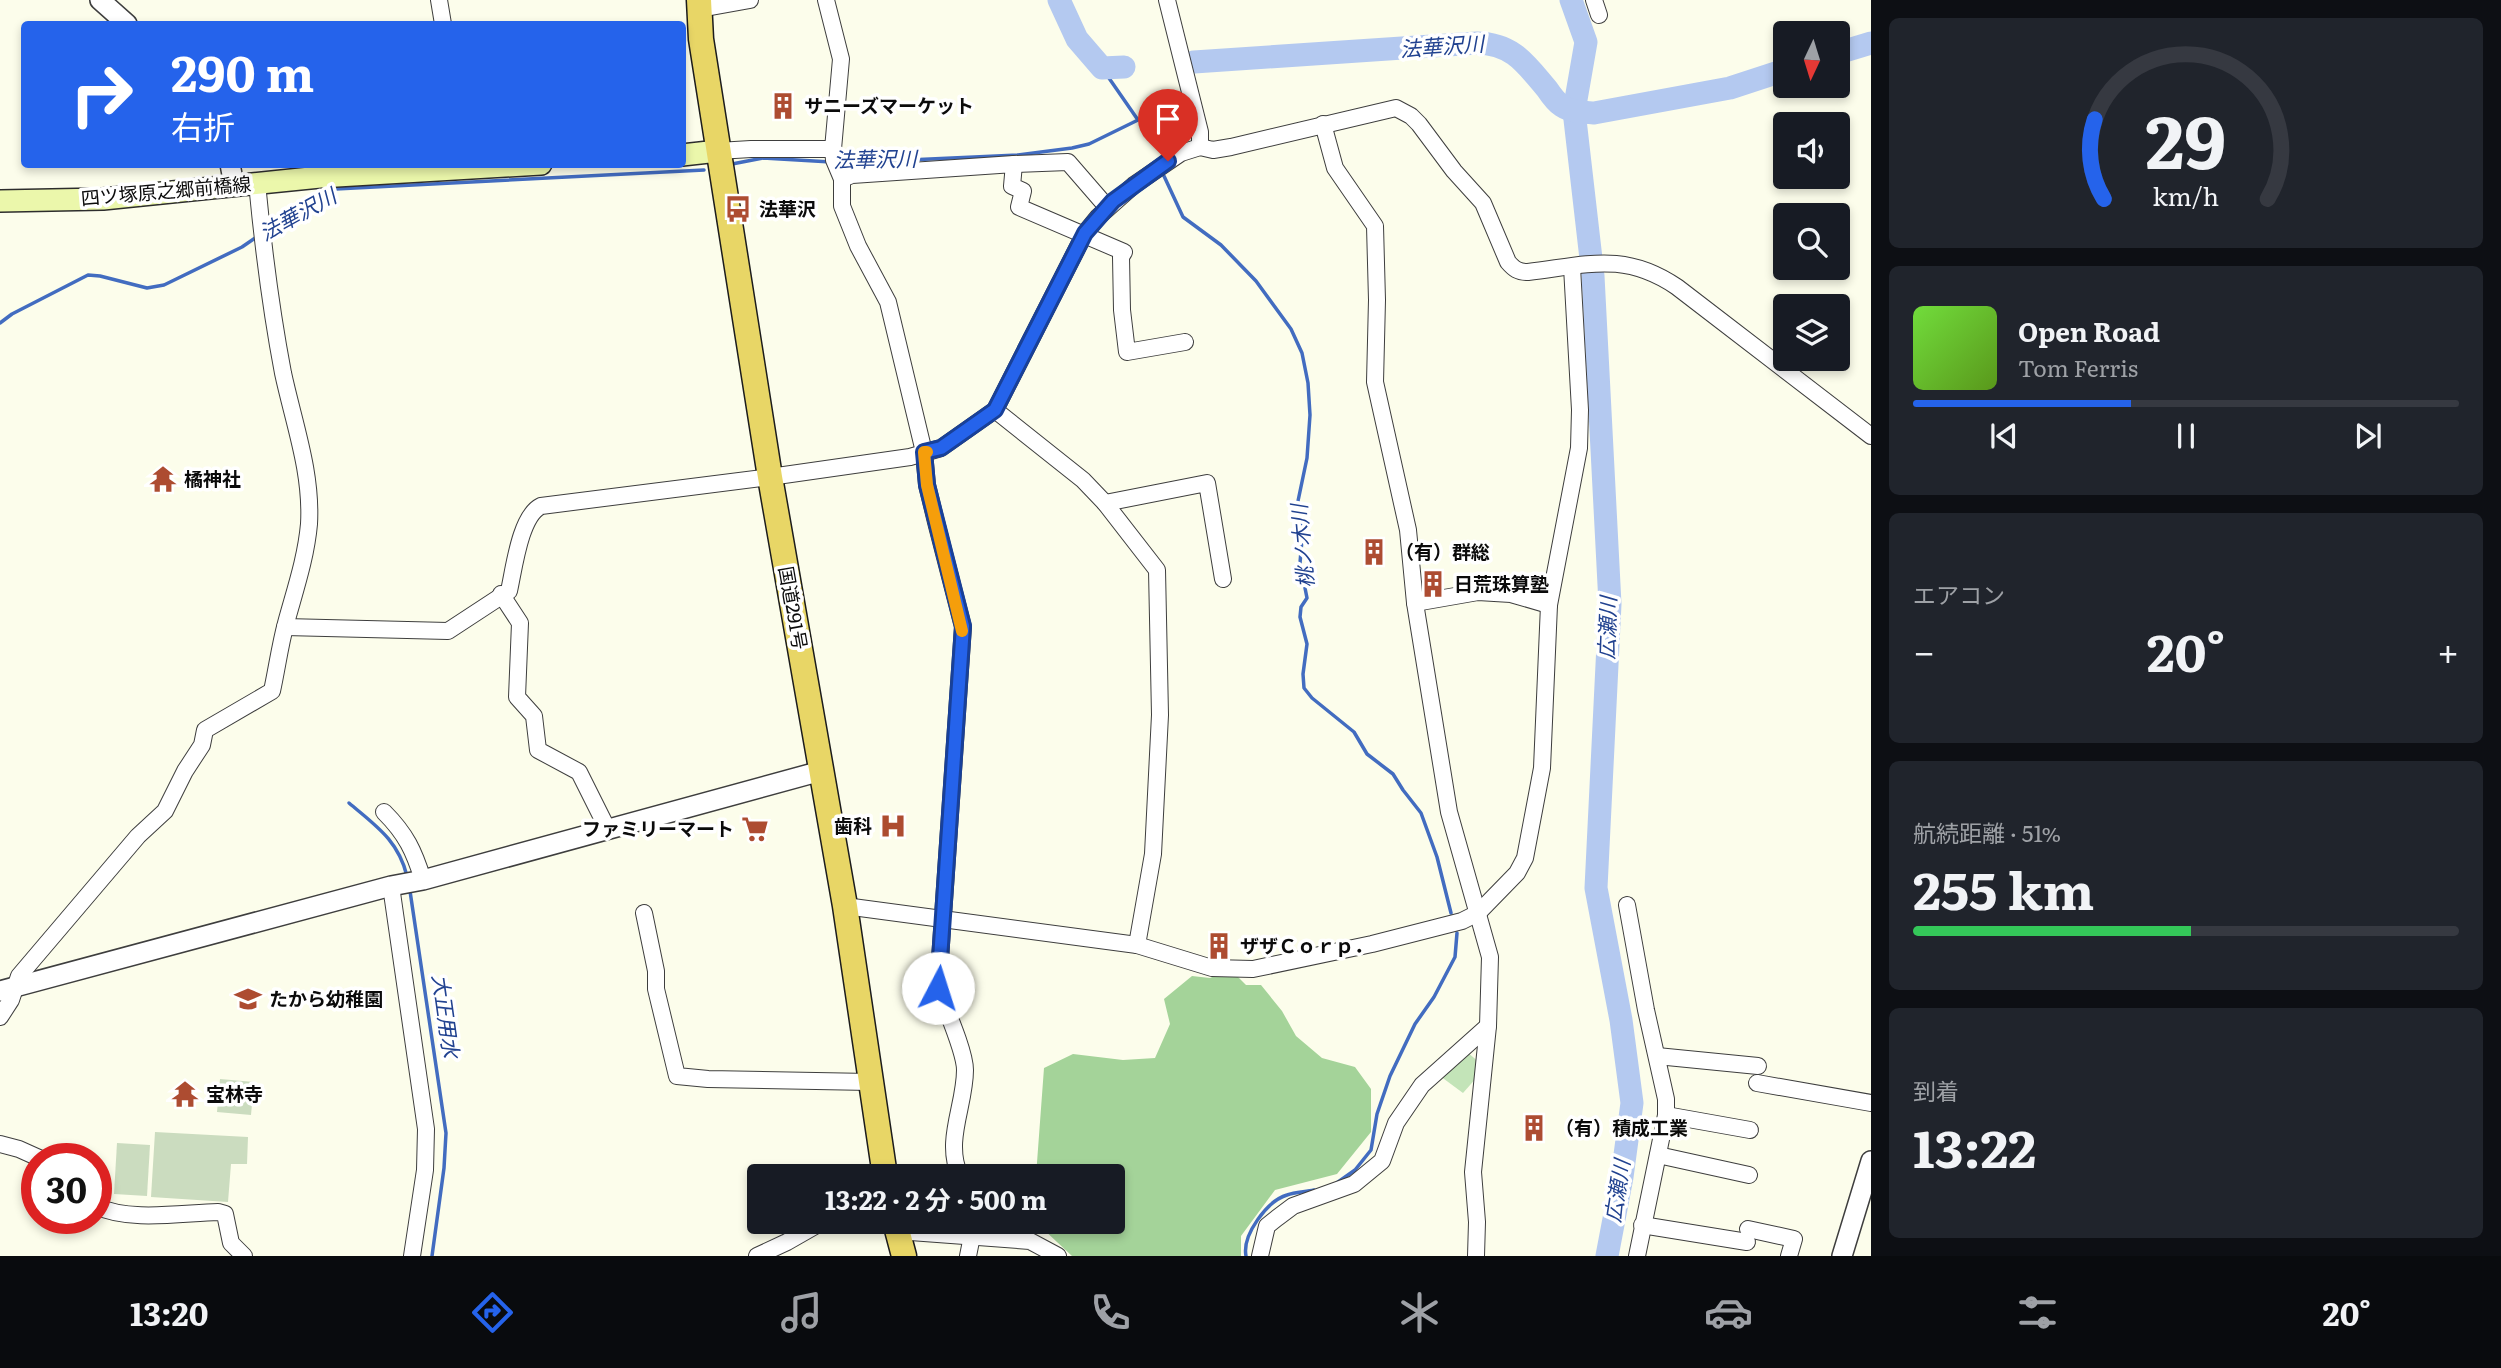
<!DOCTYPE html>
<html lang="ja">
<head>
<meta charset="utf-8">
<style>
	:root { --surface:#171b24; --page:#20242c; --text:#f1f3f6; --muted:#9ea1a6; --line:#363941; --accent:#2563eb }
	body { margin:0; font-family:Literata,"Noto Sans JP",serif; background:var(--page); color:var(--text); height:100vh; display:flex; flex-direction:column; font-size:26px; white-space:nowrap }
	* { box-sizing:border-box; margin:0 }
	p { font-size:23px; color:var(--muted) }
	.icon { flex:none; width:38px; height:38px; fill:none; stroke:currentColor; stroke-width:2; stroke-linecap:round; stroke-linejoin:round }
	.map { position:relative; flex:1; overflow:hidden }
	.details { display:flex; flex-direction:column; gap:18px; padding:18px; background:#0d0f14; width:630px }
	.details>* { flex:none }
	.top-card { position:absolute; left:21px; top:21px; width:665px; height:147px; border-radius:7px; box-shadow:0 4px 10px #0003; background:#2563eb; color:#fff; overflow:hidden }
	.needle { width:46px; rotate:184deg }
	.tools { position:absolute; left:1773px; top:21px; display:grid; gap:14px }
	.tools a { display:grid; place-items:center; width:77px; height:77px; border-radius:7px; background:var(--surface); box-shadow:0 4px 10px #0003; font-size:35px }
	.speed { position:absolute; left:21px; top:1143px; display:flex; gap:14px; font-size:35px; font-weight:700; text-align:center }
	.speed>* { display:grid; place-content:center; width:91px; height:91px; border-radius:50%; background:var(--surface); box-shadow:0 4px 10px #0003; line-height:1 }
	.speed .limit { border:10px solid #d22; background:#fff; color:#111 }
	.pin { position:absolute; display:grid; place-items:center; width:60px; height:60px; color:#fff; margin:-72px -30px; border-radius:50% 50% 50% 0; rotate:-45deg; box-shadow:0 0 7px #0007 }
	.pin .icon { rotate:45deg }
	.me { position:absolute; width:77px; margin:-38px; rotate:5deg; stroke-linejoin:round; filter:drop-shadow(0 0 5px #0008) }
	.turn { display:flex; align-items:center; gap:24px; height:147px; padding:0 35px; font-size:32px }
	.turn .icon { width:91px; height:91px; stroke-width:2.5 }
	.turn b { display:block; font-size:49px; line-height:60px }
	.big { font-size:52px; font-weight:700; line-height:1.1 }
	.details .card { flex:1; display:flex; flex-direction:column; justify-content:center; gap:10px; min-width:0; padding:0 24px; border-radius:10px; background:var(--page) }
	.details .dial { align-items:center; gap:0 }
	.dial svg { height:182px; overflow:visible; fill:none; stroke:var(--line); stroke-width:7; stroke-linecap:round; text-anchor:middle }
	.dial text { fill:var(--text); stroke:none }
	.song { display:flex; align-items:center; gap:21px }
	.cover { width:84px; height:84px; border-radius:10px; background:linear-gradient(135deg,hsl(100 70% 55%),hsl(90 70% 35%)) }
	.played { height:7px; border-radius:4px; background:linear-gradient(90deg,var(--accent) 40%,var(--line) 40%) }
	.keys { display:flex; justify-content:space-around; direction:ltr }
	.heat { display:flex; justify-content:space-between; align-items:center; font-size:38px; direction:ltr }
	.charge { height:10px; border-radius:5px; background:linear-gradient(90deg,#34c759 51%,var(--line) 0) }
	.trip { position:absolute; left:747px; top:1164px; width:378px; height:70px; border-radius:7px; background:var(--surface); box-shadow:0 4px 10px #0003; font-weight:700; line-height:70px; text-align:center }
	.menu { display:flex; height:112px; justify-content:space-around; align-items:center; background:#090b0e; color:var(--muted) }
	.menu .icon { width:49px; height:49px }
	.menu .on { color:var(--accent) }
	.menu b { font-size:32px; color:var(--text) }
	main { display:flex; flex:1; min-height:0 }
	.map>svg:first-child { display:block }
	.green { fill:#c3e4b8 }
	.forest { fill:#a4d399 }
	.cemetery { fill:#cbdcbf }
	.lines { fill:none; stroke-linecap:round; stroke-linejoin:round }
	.stream { stroke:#426cc0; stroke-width:3.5 }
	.river { stroke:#b4c9f0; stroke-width:23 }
	.minor-casing { stroke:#3e3e3e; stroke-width:18 }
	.tertiary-casing { stroke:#3e3e3e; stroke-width:22 }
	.secondary-casing { stroke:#2d2d2d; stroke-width:24 }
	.trunk-casing { stroke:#1c1c1c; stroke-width:27 }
	.minor { stroke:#fff; stroke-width:16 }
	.tertiary { stroke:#fff; stroke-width:19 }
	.secondary { stroke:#ebf7ab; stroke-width:21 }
	.trunk { stroke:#e8d666; stroke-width:24 }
	.route-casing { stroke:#184099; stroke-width:18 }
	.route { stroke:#2563eb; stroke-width:12 }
	.slow { stroke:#f59e0b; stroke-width:12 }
	.labels { text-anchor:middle; stroke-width:7; stroke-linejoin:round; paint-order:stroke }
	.poi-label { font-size:19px; font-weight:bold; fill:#0b0b0b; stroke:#fff; text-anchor:start }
	.street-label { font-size:19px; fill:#0b0b0b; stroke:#fff }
	.water-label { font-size:21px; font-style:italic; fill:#214290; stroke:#fff }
</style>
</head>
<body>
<main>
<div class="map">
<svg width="1871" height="1256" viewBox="0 0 1871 1256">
	<rect width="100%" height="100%" fill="#fcfdeb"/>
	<polygon class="green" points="1467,1052 1480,1063 1478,1076 1463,1093 1440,1076"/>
	<polygon class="forest" points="1230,969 1246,985 1261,985 1282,1011 1296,1036 1322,1058 1355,1067 1371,1089 1371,1132 1337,1174 1275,1190 1241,1236 1241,1256 1072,1256 1042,1228 1041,1222 1113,1222 1113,1176 1036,1176 1044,1068 1073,1054 1123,1060 1155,1058 1170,1024 1164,999 1192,976 1210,978"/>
	<g class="cemetery">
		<polygon points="220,1079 254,1082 251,1115 217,1112"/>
		<polygon points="155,1132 248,1137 247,1164 231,1164 228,1202 151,1197"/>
		<polygon points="117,1143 150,1145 147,1196 114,1194"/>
	</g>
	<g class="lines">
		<g class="stream">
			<polyline points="842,163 1018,155 1072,148 1089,144 1138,120 1102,68"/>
			<polyline points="732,164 763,158 831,162"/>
			<polyline points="1164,176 1183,217 1221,245 1256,281 1291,329 1302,353 1308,383 1310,415 1307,458 1298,501 1303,527 1300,563 1307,598 1301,607 1300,617 1307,644 1303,674 1304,688 1312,698 1354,732 1367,754 1393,774 1403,790 1421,813 1437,857 1451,913"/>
			<polyline points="268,230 320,196 336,189 704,170"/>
			<polyline points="0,323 12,314 88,275 100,276 147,288 164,285 242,247 258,236"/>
			<path d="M349,803C376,826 398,840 407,876"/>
			<polyline points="410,891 446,1133 444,1168 432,1256"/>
			<polyline points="1338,1182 1355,1170 1371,1150 1377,1114 1390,1076 1415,1024 1434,997 1455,957 1457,933"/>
			<path d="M1246,1256C1242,1235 1267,1201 1287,1195C1295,1192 1305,1192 1314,1190"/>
		</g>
		<g class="river">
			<polyline points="1059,0 1077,39 1102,68 1124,67"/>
			<polyline points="1571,0 1586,42 1574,111 1593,276 1610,604 1596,888 1621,1020 1632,1103 1622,1177 1607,1256"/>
			<polyline points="1838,53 1871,43"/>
			<path d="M1194,62L1477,43C1513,44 1525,63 1547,89C1551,95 1556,102 1562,106C1571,112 1583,112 1594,113L1730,88L1785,70"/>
		</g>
		<defs>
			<g id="minor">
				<polyline points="439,0 443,24"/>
				<path d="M826,0L841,59L833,149L834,160L842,179V206L858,246L888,302L924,452L927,485L936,522L963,627L938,988C945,1007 965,1051 965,1070C965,1106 944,1141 960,1176"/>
				<polyline points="1167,0 1200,132 1200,147"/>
				<polyline points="1594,0 1599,15"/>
				<polyline points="700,9 750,0"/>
				<polyline points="1323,124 1335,168 1375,226 1377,300 1375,382 1408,530 1415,603 1449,812 1490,957 1488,1026 1473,1172 1477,1222 1476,1256"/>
				<polyline points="718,151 751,149 833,149"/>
				<polyline points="1014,164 1068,162 1107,207"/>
				<polyline points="842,179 852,175 1014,164 1012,186 1023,191 1019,207 1124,252 1121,257 1122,310 1127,352 1185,342"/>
				<polyline points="1105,503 1207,483 1223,579"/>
				<polyline points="501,594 520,623 517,697 534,716 538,750 579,772 608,830"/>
				<polyline points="1415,603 1478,592 1511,594 1549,605"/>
				<path d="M285,627L448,631L509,591C514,569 520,516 541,506L770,477L910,457L941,448L995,410L1085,233L1098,217L1134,185L1181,153L1200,147L1213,150L1231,147L1396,108L1411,116L1419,124L1454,171L1483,203L1508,262C1514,269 1518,272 1528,272C1587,265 1624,251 1677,287L1871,436"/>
				<path d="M384,812C406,834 414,851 423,880"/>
				<polyline points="391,886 426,1129 425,1170 412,1256"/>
				<polyline points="1627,905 1646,1010 1666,1099 1666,1115 1637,1256"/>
				<polyline points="845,906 1137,945 1153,854 1160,715 1157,570 1105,503 1083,480 995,410"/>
				<polyline points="644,913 656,971 656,989 677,1076 708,1079 870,1082"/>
				<polyline points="1137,945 1212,968 1253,969 1372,944 1462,921 1478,913 1517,873 1525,858 1542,768 1549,605 1579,448 1580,410 1572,267"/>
				<path d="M0,1017L11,1000L19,976L138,836L165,811L185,771L202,745L205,730L272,691C277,668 280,645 286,623C295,590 306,558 309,524C312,472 294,424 283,373C271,310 263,246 257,183"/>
				<polyline points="1657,1056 1758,1066"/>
				<polyline points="1757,1083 1871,1103"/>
				<polyline points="1666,1115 1750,1130"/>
				<polyline points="0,1144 19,1149 39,1158"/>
				<polyline points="1658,1155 1749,1175"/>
				<path d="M96,1206C129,1222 181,1213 218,1212L225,1214L231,1243L244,1256"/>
				<polyline points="1642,1225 1747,1242"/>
				<polyline points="1748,1229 1794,1239 1789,1256"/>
				<polyline points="897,1231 1030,1241 1058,1256"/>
				<polyline points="757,1256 787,1242 822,1222"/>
				<polyline points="968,1256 972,1236 970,1222"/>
				<polyline points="1260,1256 1267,1226 1277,1218 1293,1206 1354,1184 1382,1161 1396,1123 1422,1085 1488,1026"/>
			</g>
			<g id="tertiary">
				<polyline points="100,0 127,24"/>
				<polyline points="230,164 234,185"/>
				<polyline points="0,991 391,886 423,880 821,771"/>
				<polyline points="1842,1256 1871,1161"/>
			</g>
			<g id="secondary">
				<polyline points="682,155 718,151"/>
				<polyline points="0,201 103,199 320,177 541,164"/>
			</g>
			<g id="trunk">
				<polyline points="699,0 701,39 770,477 845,906 885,1176"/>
				<polyline points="895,1222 904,1256"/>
			</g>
		</defs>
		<use href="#minor" class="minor-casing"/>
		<use href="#tertiary" class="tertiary-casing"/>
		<use href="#secondary" class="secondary-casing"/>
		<use href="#trunk" class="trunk-casing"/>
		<use href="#minor" class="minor"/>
		<use href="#tertiary" class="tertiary"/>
		<use href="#secondary" class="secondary"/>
		<use href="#trunk" class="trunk"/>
	</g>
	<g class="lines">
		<defs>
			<polyline id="route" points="938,988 963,626 927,485 924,452 941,448 995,410 1085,233 1113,201 1168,161"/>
		</defs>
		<use href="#route" class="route-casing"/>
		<use href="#route" class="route"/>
		<polyline class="slow" points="927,452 924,452 927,485 962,631"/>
	</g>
	<defs>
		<symbol id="building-bare" viewBox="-9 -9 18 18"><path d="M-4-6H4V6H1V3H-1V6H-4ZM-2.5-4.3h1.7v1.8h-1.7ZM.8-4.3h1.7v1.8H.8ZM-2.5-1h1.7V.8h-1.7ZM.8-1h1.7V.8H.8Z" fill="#ad4c31" stroke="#fff" stroke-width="2.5" paint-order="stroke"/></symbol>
		<symbol id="bus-bare" viewBox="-9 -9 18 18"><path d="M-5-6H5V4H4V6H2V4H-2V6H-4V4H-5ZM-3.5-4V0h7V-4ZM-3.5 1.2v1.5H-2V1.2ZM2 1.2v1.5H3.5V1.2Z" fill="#ad4c31" stroke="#fff" stroke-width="2.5" paint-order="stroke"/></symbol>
		<symbol id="temple-bare" viewBox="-9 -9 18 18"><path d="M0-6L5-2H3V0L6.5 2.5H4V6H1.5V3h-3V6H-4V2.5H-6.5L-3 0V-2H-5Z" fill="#ad4c31" stroke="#fff" stroke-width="2.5" paint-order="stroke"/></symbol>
		<symbol id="hospital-bare" viewBox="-9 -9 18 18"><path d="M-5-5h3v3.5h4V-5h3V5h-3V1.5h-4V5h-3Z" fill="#ad4c31" stroke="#fff" stroke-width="2.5" paint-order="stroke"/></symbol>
		<symbol id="supermarket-bare" viewBox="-9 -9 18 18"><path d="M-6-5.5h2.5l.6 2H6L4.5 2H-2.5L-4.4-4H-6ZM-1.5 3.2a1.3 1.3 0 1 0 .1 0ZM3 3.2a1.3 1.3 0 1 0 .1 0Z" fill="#ad4c31" stroke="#fff" stroke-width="2.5" paint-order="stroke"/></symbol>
		<symbol id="school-bare" viewBox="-9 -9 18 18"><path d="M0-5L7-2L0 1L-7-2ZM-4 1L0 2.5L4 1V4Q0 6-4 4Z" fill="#ad4c31" stroke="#fff" stroke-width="2.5" paint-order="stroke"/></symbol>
	</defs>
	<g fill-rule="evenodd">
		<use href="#building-bare" x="764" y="87" width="38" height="38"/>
		<use href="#bus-bare" x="719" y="190" width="38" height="38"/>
		<use href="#temple-bare" x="144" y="460" width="38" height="38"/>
		<use href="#building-bare" x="1355" y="533" width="38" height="38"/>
		<use href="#building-bare" x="1414" y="565" width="38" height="38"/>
		<use href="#hospital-bare" x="874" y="807" width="38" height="38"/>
		<use href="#supermarket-bare" x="736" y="810" width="38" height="38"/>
		<use href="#building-bare" x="1200" y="927" width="38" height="38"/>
		<use href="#school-bare" x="229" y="980" width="38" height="38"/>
		<use href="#temple-bare" x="166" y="1075" width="38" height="38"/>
		<use href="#building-bare" x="1515" y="1109" width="38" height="38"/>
	</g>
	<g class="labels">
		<g class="poi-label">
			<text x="804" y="113">サニーズマーケット</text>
			<text x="759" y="216">法華沢</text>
			<text x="184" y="486">橘神社</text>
			<text x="1395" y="559">（有）群総</text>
			<text x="1454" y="591">日荒珠算塾</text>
			<text x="872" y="833" text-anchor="end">歯科</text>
			<text x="734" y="836" text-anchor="end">ファミリーマート</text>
			<text x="1240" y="953">ザザＣｏｒｐ．</text>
			<text x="269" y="1006">たから幼稚園</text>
			<text x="206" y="1101">宝林寺</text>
			<text x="1555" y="1135">（有）積成工業</text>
		</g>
		<g class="street-label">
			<text transform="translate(166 191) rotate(-5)" y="7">四ツ塚原之郷前橋線</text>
			<text transform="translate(793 608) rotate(80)" y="7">国道291号</text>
		</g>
		<g class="water-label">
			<text transform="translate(1442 47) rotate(-4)" y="7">法華沢川</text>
			<text transform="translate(875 160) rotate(-1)" y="7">法華沢川</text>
			<text transform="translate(298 215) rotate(-29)" y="7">法華沢川</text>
			<text transform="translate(1303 546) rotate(-95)" y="7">桃ノ木川</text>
			<text transform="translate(1608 628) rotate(-88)" y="7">広瀬川</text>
			<text transform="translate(445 1016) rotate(82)" y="7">大正用水</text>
			<text transform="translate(1618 1191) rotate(-81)" y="7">広瀬川</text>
		</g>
	</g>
</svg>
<div class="tools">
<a><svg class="needle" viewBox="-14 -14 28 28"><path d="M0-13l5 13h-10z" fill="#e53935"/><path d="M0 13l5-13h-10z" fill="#9ea1a6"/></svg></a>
<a><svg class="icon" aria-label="sound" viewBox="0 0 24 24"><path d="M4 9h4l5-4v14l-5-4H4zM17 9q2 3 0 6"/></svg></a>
<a><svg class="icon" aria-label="search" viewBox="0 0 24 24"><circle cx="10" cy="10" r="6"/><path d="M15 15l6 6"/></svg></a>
<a><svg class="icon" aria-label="layers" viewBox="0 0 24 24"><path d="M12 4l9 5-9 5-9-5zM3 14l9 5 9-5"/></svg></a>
</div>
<div class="speed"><div class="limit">30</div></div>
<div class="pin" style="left:1168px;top:161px;background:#d93025"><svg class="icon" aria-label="arrive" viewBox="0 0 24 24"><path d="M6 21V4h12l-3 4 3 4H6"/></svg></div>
<svg class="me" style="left:938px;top:988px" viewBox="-20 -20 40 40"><circle r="19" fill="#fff"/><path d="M0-13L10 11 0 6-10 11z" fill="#2563eb"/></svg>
<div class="trip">13:22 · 2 分 · 500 m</div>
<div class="top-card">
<div class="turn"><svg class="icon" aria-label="right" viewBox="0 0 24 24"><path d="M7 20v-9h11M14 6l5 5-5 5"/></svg><div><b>290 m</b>右折</div></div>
</div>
</div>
<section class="details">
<div class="card dial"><svg viewBox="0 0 100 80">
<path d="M14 69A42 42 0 1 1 86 69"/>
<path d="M14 69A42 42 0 0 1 10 34" stroke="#2563eb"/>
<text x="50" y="56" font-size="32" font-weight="700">29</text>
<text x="50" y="72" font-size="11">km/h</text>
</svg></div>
<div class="card">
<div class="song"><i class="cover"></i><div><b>Open Road</b><p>Tom Ferris</p></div></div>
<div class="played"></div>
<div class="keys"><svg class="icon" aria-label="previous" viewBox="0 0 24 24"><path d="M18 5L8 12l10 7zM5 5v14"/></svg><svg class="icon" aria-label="pause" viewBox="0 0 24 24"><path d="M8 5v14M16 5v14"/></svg><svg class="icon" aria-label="next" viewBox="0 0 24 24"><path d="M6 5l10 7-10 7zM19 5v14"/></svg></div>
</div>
<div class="card"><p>エアコン</p>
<div class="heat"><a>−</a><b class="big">20°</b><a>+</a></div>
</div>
<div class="card"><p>航続距離 · 51%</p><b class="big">255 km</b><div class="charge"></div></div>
<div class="card"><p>到着</p><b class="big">13:22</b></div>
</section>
</main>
<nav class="menu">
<b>13:20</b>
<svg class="icon on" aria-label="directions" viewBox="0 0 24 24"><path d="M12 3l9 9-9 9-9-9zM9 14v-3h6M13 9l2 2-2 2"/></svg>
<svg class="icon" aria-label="music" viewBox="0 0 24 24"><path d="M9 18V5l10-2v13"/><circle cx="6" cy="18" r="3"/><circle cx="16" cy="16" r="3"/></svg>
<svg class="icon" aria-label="phone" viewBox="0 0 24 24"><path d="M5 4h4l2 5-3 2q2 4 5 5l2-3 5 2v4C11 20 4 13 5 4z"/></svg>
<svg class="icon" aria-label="climate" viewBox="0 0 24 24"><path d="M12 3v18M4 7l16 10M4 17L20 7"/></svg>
<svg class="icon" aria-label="car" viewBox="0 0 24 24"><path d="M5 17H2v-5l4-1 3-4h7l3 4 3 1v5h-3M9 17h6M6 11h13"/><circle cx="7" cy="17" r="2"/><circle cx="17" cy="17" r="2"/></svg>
<svg class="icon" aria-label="filters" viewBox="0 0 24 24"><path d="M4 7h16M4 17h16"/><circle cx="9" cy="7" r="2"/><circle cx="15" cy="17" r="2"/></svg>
<b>20°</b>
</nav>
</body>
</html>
